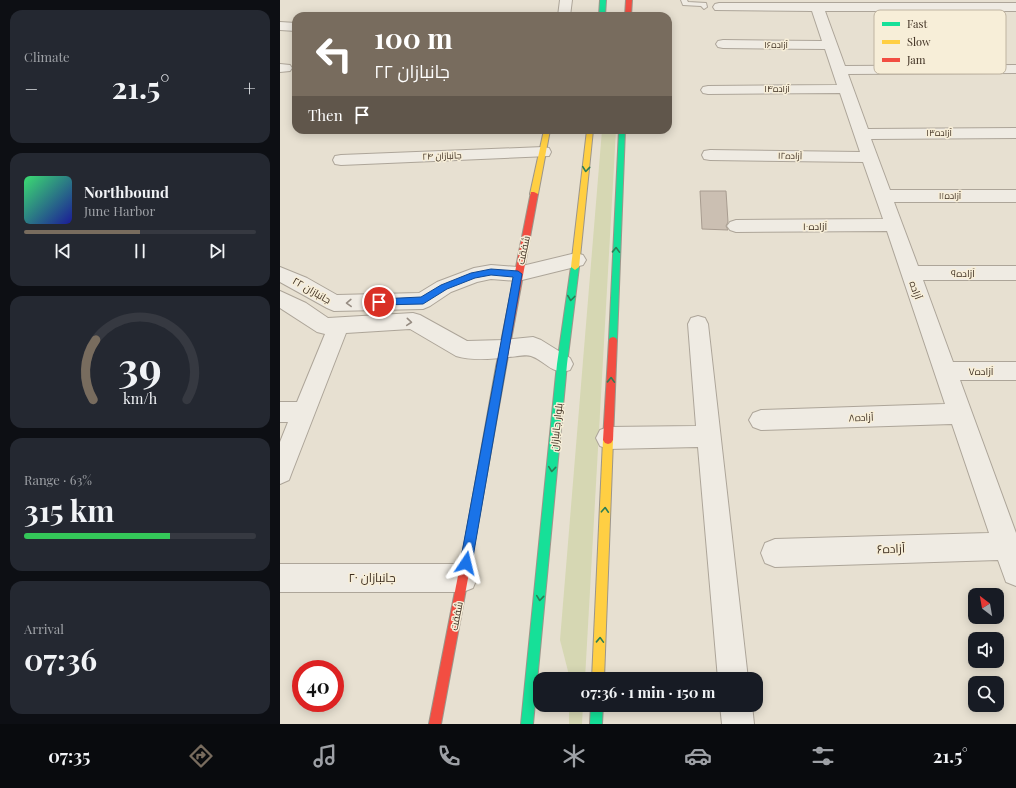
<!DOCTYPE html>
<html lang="en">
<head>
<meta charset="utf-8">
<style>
	:root { --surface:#171b24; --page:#242831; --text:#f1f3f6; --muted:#9ea1a6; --line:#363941; --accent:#786c5e }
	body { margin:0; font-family:"Playfair Display",Cairo,serif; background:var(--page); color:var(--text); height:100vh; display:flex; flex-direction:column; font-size:15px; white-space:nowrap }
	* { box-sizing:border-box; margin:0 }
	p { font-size:13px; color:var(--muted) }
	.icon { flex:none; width:22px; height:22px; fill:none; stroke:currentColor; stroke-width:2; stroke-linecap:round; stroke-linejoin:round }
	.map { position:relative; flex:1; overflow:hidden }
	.details { display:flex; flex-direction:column; gap:10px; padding:10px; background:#0d0f14; width:280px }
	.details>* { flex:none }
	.top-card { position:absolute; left:12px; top:12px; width:380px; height:122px; border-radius:12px; box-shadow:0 2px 10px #0003; background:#786c5e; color:#fff; overflow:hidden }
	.needle { width:26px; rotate:329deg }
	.fabs { position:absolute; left:688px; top:588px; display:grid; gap:8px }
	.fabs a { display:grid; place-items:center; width:36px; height:36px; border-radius:8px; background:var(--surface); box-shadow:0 2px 10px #0003; font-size:20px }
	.speed { position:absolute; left:12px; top:660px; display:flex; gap:8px; font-size:20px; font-weight:700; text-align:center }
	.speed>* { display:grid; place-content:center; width:52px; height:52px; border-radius:50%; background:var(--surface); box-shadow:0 2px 10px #0003; line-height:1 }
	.speed .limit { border:6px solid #d22; background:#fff; color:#111 }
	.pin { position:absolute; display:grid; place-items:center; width:34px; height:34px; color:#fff; margin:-17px; border:2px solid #fff; border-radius:50%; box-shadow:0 1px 4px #0007 }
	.me { position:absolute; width:44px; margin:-22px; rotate:10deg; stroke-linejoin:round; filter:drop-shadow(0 0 3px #0008) }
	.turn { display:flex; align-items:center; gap:14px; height:84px; padding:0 16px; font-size:18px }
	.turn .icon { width:52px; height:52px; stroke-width:2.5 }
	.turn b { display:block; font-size:28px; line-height:34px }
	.then { display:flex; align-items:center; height:38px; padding:0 16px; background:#0003; gap:8px; font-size:15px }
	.big { font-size:30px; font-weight:700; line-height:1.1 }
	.details .card { flex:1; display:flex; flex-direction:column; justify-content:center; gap:6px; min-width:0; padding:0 14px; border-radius:12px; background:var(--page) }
	.details .dial { align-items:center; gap:0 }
	.dial svg { height:104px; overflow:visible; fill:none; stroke:var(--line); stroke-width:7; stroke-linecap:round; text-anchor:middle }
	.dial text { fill:var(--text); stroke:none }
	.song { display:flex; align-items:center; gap:12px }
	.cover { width:48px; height:48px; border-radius:6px; background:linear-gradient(135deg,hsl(140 70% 55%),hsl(240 70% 35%)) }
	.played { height:4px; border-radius:2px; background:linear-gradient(90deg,var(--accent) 50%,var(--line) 50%) }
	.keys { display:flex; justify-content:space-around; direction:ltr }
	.heat { display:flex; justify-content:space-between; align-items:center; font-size:22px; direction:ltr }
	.charge { height:6px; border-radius:3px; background:linear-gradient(90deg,#34c759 63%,var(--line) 0) }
	.trip { position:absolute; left:253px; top:672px; width:230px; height:40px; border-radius:12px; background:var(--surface); box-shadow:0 2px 10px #0003; font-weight:700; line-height:40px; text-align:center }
	.tabs { display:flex; height:64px; justify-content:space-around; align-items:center; background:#090b0e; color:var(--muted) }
	.tabs .icon { width:28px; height:28px }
	.tabs .on { color:var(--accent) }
	.tabs b { font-size:18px; color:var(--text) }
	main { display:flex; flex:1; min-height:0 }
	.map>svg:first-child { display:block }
	.green { fill:#d6d7b3 }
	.building { fill:#cbbfb2; stroke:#a89c90 }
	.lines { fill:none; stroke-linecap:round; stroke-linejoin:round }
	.lane-casing { stroke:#ada599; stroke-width:2 }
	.street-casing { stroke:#ada599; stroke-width:2 }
	.fast-casing { stroke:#9c958a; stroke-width:2 }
	.slow-casing { stroke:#9c958a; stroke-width:2 }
	.jam-casing { stroke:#9c958a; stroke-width:2 }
	.lane { fill:#efebe3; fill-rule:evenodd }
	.street { fill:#efebe3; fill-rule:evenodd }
	.fast { fill:#16e098; fill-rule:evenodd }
	.slow { fill:#ffcf43; fill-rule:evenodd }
	.jam { fill:#f24e42; fill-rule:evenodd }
	.oneway { stroke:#2b7e56 }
	.oneway2 { stroke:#968c82 }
	.route { fill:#1a73e8; stroke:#114b97 }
	.labels { text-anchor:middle; stroke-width:3; stroke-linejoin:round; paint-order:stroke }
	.far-street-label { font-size:9px; fill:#3d2e20; stroke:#f7eed8 }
	.street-label { font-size:10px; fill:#3d2e20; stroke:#f7eed8 }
	.near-street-label { font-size:12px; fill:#3d2e20; stroke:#f7eed8 }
	.key { fill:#f7eed8; stroke:#bfb4a1; stroke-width:1 }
	.key-label { font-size:11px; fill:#3d2e20 }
</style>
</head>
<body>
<main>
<section class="details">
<div class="card"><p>Climate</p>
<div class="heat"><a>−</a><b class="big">21.5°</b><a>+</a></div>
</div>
<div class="card">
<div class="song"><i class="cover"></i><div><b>Northbound</b><p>June Harbor</p></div></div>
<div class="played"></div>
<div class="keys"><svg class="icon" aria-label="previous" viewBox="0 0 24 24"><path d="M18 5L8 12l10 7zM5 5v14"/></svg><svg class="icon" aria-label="pause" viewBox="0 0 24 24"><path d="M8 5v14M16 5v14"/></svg><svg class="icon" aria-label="next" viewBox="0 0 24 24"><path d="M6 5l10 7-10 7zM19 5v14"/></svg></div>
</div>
<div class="card dial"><svg viewBox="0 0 100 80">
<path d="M14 69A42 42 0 1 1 86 69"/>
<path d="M14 69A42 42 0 0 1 16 23" stroke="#786c5e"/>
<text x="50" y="56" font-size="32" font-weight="700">39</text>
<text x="50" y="72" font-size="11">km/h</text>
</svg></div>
<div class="card"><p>Range · 63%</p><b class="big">315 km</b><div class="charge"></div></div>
<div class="card"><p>Arrival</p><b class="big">07:36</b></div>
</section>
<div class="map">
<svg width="736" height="724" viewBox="0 0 736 724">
	<rect width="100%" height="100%" fill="#e7e0d1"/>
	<g class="green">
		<polygon points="322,130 336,130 305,679 290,679 280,640"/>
		<polygon points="289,705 303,705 302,724 289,724"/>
	</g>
	<polygon class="building" points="420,191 446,191 448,222 446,226 448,230 422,229"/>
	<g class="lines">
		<defs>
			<polygon id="lane" points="401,0 407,0 408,2 426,3 427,7 424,9 421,6 403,5"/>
			<g id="street">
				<polygon points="280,0 292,0 290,16 278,16"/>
				<polygon points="439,3 736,3 736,11 545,11 565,66 736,65 736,73 568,74 588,129 736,128 736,138 591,139 610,190 736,190 736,202 614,202 638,266 736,266 736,280 643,280 673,362 736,362 736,380 680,380 736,533 736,586 726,582 718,560 495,567 485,563 481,553 485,543 495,539 709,533 672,424 481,430 473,427 469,420 473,413 481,410 665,404 607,231 456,232 450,230 447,226 450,222 456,220 603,219 583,162 430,160 424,159 422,155 424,151 430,150 580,152 560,93 428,94 423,93 421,90 423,87 428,86 557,85 545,49 443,48 438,47 436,44 438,41 443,40 542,41 532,11 435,10 433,7 435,4"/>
				<polygon points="0,22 16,23 16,31 0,30"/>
				<polygon points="0,64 10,65 12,68 10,71 0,72"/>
				<polygon points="263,147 269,148 271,152 269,156 61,165 55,164 53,160 55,156 61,155"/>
				<polygon points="296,253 303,255 306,260 303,265 238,281 211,279 197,282 171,292 150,306 143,309 54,311 47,308 0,282 0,267 27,278 57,295 139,293 157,282 194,268 211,265 238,267"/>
				<path d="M0,291L26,303L48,318L133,313L140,315L187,341L224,340L253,337L261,340L290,358L293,364L290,370C272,376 266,361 251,356C246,354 235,357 229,357C213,359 192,361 176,356L130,329L66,333L12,472L9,480L0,484V442L8,422H0V402H17L45,334L37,332L0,308Z"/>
				<polygon points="418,316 425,318 428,324 468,679 438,679 418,447 328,449 320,446 316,438 320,430 328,427 416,426 408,324 411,318"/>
				<polygon points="0,564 183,564 193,568 197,578 193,588 183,592 0,592"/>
				<polygon points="440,705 472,705 474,724 442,724"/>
			</g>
			<g id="fast">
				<polygon points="320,0 326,0 325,16 319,16"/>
				<polygon points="339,130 345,130 337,340 336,342 330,342 329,340"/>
				<polygon points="295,264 299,267 287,364 253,724 241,724 277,364 291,267"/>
				<polygon points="311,705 323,705 322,724 310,724"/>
			</g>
			<g id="slow">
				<polygon points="264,130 270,130 258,194 254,196 250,194"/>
				<polygon points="307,130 313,130 299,267 295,270 291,267"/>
				<polygon points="221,363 224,364 226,367 196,535 195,539 191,540 187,539 186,535 216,367 218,364"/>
				<polygon points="328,436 331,437 333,440 324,679 312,679 323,440 325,437"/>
			</g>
			<g id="jam">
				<polygon points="346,0 352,0 351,16 345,16"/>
				<polygon points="251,192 254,192 258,194 226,367 224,370 218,370 216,367"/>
				<polygon points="333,337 336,338 337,340 333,440 331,443 328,444 325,443 323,440 329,340 330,338"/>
				<polygon points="191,530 195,531 196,535 161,724 149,724 186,535 187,531"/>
			</g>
		</defs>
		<use href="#lane" class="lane-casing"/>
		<use href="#street" class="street-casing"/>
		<use href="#fast" class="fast-casing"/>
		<use href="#slow" class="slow-casing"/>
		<use href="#jam" class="jam-casing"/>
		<use href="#lane" class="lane"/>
		<use href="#street" class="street"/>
		<use href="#fast" class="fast"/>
		<use href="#slow" class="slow"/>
		<use href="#jam" class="jam"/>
	</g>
	<defs><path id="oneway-chevron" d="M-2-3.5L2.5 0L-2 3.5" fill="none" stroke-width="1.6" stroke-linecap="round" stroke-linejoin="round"/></defs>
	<g class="oneway">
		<use href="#oneway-chevron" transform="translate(306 169) rotate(96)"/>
		<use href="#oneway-chevron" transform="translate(336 250) rotate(-88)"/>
		<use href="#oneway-chevron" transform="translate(291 298) rotate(97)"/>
		<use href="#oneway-chevron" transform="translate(331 380) rotate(-88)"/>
		<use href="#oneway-chevron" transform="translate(272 469) rotate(96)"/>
		<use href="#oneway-chevron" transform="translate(325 510) rotate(-87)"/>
		<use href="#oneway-chevron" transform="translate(260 598) rotate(96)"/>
		<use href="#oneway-chevron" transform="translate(320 640) rotate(-88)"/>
	</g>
	<g class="oneway2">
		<use href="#oneway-chevron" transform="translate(69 303) rotate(178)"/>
		<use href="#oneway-chevron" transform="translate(129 322) rotate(5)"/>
	</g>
	<polygon class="route" points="211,269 238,271 242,274 192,563 190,567 186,568 182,567 180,563 233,277 211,275 195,278 167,289 143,304 99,305 94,302 99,299 141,297 161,285 191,273"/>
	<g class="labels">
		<g class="far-street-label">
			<text x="496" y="48">آزاده۱۶</text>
			<text x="497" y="92">آزاده۱۴</text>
			<text x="659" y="136">آزاده۱۳</text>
			<text transform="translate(162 156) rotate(-2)" y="3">جانبازان ۲۴</text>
			<text transform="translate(510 156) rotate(1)" y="3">آزاده۱۲</text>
			<text x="670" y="199">آزاده۱۱</text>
		</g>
		<g class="street-label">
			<text x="535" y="230">آزاده۱۰</text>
			<text transform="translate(243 250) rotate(-78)" y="4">شفقت</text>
			<text x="683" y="277">آزاده۹</text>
			<text transform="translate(32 290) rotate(30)" y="4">جانبازان ۲۲</text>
			<text transform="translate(636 290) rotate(71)" y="4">آزاده</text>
			<text x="701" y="375">آزاده۷</text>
			<text transform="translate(581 417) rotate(-2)" y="4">آزاده۸</text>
			<text transform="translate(276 427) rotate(-84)" y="4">بلوار جانبازان</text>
			<text transform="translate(176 616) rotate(-79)" y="4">شفقت</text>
		</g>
		<g class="near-street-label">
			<text transform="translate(611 549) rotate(-2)" y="4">آزاده۶</text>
			<text x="92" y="582">جانبازان ۲۰</text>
		</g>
	</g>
	<rect x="594" y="10" width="132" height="64" rx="6" class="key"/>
	<rect x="602" y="22" width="18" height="4" fill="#16e098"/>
	<rect x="602" y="40" width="18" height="4" fill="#ffcf43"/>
	<rect x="602" y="58" width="18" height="4" fill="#f24e42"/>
	<g class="key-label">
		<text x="627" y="28">Fast</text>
		<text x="627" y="46">Slow</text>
		<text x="627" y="64">Jam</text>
	</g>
</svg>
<div class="fabs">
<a><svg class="needle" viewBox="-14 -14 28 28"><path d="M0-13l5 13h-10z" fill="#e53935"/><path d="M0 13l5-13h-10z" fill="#9ea1a6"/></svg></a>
<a><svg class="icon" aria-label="sound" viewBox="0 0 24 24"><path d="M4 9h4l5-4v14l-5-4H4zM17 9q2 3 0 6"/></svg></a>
<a><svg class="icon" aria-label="search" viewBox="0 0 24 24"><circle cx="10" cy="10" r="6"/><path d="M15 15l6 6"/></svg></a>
</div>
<div class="speed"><div class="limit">40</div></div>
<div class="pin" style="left:99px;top:302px;background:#d93025"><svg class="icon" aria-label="arrive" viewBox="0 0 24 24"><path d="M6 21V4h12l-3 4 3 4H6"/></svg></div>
<svg class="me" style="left:186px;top:563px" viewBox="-20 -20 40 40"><path d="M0-17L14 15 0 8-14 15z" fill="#1a73e8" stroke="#fff" stroke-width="4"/></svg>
<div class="trip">07:36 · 1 min · 150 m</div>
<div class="top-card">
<div class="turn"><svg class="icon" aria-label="left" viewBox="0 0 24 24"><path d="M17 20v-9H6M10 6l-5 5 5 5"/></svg><div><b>100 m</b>جانبازان ۲۲</div></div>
<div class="then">Then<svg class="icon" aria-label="arrive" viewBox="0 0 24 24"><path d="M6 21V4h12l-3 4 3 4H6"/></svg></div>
</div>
</div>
</main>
<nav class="tabs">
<b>07:35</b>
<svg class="icon on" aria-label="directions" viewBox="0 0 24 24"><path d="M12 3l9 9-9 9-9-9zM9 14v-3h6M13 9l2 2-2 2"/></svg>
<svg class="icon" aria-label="music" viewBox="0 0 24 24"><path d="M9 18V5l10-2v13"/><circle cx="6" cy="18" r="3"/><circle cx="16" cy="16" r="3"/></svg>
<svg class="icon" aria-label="phone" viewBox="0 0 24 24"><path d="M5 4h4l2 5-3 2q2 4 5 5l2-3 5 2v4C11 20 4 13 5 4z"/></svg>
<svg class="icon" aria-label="climate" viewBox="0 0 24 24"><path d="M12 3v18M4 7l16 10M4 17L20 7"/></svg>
<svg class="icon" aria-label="car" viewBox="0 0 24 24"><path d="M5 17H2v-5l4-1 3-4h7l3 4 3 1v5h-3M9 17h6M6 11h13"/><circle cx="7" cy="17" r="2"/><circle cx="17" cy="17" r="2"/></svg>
<svg class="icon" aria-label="filters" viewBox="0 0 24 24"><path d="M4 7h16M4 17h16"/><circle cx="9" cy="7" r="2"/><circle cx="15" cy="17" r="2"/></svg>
<b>21.5°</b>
</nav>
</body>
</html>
